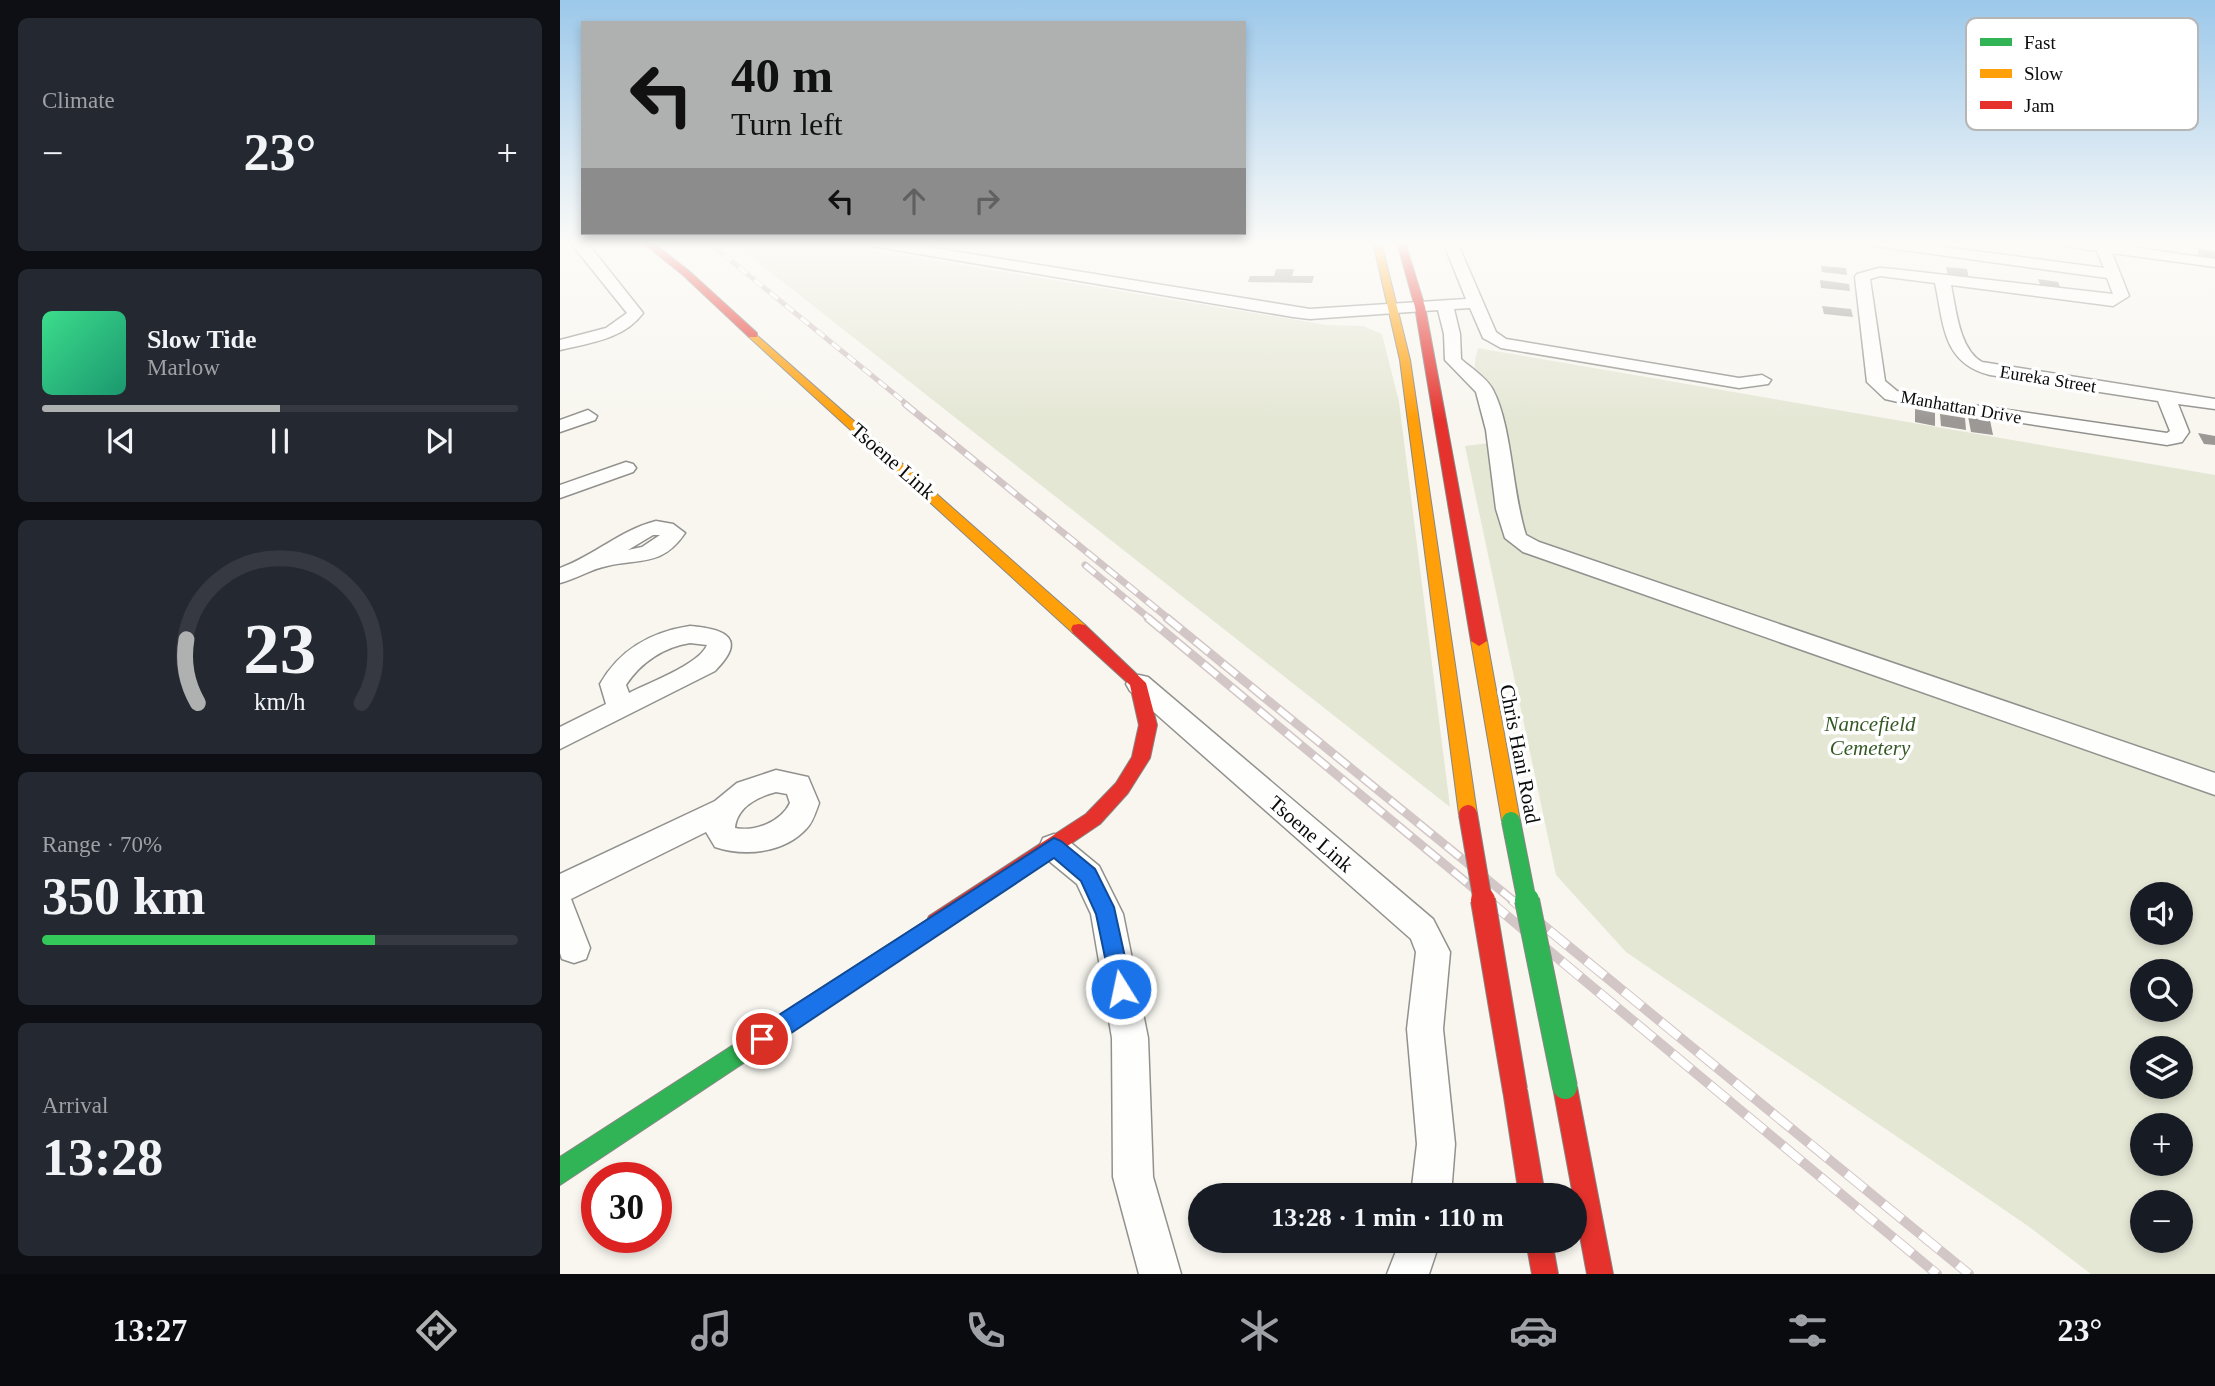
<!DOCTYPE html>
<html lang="en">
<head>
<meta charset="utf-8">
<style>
	:root { --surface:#171b24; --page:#242831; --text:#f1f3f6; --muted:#9ea1a6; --line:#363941; --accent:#afb0b0 }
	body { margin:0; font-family:Georgia,serif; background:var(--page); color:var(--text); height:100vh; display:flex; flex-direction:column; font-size:26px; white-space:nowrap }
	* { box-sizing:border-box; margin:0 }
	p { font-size:23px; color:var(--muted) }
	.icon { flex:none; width:38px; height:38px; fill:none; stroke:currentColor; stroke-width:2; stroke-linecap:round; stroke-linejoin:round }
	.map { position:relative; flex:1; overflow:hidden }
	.sheet { display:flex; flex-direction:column; gap:18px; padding:18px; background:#0d0f14; width:560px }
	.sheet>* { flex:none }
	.hud { position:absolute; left:21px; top:21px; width:665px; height:214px; border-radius:0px; box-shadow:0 4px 10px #0003; background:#afb0b0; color:#111; overflow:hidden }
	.fabs { position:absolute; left:1570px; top:882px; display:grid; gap:14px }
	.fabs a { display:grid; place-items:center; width:63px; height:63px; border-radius:50%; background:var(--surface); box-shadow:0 4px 10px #0003; font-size:35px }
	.speed { position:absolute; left:21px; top:1162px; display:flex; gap:14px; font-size:35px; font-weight:700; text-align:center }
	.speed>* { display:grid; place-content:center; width:91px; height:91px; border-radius:50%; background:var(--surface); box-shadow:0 4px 10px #0003; line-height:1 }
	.speed .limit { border:10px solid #d22; background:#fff; color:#111 }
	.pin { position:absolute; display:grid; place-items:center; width:60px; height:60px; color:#fff; margin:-30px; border:4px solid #fff; border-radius:50%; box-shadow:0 2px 7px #0007 }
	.me { position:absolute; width:77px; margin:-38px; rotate:350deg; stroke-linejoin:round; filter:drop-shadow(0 0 5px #0008) }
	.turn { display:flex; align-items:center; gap:24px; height:147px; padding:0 35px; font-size:32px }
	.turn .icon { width:91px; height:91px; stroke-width:2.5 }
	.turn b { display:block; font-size:49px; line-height:60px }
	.lanes { display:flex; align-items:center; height:66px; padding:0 35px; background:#0003; justify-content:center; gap:35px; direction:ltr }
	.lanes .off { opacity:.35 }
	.big { font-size:52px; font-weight:600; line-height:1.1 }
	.sheet .tile { flex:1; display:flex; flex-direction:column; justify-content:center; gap:10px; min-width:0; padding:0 24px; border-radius:10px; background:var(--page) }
	.sheet .dial { align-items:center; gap:0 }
	.dial svg { height:182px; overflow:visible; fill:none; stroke:var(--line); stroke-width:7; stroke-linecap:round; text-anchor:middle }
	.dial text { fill:var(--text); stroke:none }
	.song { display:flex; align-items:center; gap:21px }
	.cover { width:84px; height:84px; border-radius:10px; background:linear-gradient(135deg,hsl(150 70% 55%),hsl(160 70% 35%)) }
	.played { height:7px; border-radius:4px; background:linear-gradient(90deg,var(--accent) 50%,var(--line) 50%) }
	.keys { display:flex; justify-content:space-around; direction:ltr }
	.heat { display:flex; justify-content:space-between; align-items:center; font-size:38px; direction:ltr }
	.charge { height:10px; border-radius:5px; background:linear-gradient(90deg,#34c759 70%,var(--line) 0) }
	.trip { position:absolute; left:628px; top:1183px; width:399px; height:70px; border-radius:35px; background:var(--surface); box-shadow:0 4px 10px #0003; font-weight:600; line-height:70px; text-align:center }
	.tabs { display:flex; height:112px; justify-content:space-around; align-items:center; background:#090b0e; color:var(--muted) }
	.tabs .icon { width:49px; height:49px }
	.tabs .active { color:var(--accent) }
	.tabs b { font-size:32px; color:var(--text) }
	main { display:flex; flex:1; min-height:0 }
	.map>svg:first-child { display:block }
	.cemetery { fill:#e5e7d5; fill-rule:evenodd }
	.building { fill:#9b9895 }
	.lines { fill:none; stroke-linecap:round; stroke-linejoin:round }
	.street-casing { stroke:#92918e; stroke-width:3 }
	.fast-casing { stroke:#888784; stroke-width:2 }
	.slow-casing { stroke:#888784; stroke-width:2 }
	.jam-casing { stroke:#888784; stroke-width:2 }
	.street { fill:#fefefd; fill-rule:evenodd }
	.fast { fill:#30b455; fill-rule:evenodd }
	.slow { fill:#ff9f0a; fill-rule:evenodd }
	.jam { fill:#e5322d; fill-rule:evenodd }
	.rail-far3-casing { stroke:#d3c6c7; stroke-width:5 }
	.rail-far2-casing { stroke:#d3c6c7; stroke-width:7 }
	.rail-far1-casing { stroke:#d3c6c7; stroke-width:9 }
	.rail-casing { stroke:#d3c6c7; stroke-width:10 }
	.rail-far3 { stroke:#fff; stroke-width:3.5; stroke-dasharray:10; stroke-linecap:butt }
	.rail-far2 { stroke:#fff; stroke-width:4.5; stroke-dasharray:13; stroke-linecap:butt }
	.rail-far1 { stroke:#fff; stroke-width:6; stroke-dasharray:18; stroke-linecap:butt }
	.rail { stroke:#fff; stroke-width:8; stroke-dasharray:24; stroke-linecap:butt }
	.fast-bridge-far1-casing { stroke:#888784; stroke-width:20; stroke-linecap:butt }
	.fast-bridge-casing { stroke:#888784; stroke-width:26; stroke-linecap:butt }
	.jam-bridge-far1-casing { stroke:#888784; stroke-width:20; stroke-linecap:butt }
	.jam-bridge-casing { stroke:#888784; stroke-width:26; stroke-linecap:butt }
	.fast-bridge-far1 { stroke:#30b455; stroke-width:18 }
	.fast-bridge { stroke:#30b455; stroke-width:24 }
	.jam-bridge-far1 { stroke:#e5322d; stroke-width:18 }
	.jam-bridge { stroke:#e5322d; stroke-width:24 }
	.route { fill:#1a73e8; stroke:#114b97; stroke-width:2 }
	.labels { text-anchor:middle; stroke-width:7; stroke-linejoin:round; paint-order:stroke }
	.far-street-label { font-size:18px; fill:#0b0b0b; stroke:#fff }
	.street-label { font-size:21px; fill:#0b0b0b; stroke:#fff }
	.park-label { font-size:21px; font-style:italic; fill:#355924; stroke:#fff }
	.key { fill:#fff; stroke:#b6b6b6; stroke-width:2 }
	.key-label { font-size:19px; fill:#0b0b0b }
</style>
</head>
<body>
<main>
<section class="sheet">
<div class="tile"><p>Climate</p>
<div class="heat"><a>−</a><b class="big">23°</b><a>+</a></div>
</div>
<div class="tile">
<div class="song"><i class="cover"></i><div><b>Slow Tide</b><p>Marlow</p></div></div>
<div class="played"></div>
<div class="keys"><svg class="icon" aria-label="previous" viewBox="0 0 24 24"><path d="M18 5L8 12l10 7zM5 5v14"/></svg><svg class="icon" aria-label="pause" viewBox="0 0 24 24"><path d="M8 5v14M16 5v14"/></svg><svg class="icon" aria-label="next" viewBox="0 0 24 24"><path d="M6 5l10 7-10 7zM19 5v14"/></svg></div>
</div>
<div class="tile dial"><svg viewBox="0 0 100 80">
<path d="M14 69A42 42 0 1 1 86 69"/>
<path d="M14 69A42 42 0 0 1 9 41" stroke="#afb0b0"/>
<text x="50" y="56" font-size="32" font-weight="700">23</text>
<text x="50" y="72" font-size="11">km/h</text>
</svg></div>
<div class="tile"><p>Range · 70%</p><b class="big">350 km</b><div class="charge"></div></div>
<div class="tile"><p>Arrival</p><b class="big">13:28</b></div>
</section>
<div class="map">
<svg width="1655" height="1274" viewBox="0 0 1655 1274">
	<rect width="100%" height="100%" fill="#f8f6ef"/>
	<g class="cemetery">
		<polygon points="172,242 261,242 767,325 803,326 822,334 839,402 890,807"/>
		<path d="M918,348L1655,475V1274H1531L1468,1226L1066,952L996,875L905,446L930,443C923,414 908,378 918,348ZM1582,894H1620V933H1582ZM1582,971H1620V1010H1582ZM1582,1048H1620V1087H1582ZM1582,1125H1620V1164H1582ZM1582,1202H1620V1241H1582Z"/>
	</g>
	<g class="building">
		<polygon points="1638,248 1655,251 1655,258 1638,255"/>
		<polygon points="1261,266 1286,268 1287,275 1262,272"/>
		<polygon points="1386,267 1407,269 1409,279 1388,277"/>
		<polygon points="716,269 734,269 732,276 754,276 752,283 688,282 690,276 714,276"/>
		<polygon points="1478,279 1498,282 1502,291 1482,289"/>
		<polygon points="1260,280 1289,284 1290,291 1261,288"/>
		<polygon points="1262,306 1291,309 1293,317 1264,314"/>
		<polygon points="1355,409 1375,413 1375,426 1355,422"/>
		<polygon points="1380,414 1405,418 1406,430 1381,426"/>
		<polygon points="1408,416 1430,420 1433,435 1411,432"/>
		<polygon points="1638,433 1655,436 1655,445 1644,444"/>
	</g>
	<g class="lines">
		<defs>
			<g id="street">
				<path d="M10,242H25L29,245L83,313C64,339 30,343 0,350V340L46,328L67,313Z"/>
				<path d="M305,242H337L750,309L906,299L883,242H897L936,332L946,339L1179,378L1202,375L1211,380L1208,384L1179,388L941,348L923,338L910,308L894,309L900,334L901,359C911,368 927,378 933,390C952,426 952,492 966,535L979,542L1655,773V795L963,552L945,538L936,509L926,430L916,392L885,360L884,334L878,310L750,319L733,317L312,246Z"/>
				<path d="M1308,242H1346L1544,268L1537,251L1506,246L1499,242H1536L1655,259V267L1552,253L1569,296L1553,306L1391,285C1396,309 1399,349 1422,362L1655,399V409L1618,404L1629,432L1622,442L1607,445L1364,408L1325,399L1307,382L1295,277L1297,274L1319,268L1333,269L1553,294L1547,278L1315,246ZM1320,276L1375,283C1384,324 1382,363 1430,375L1598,401L1610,431L1607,433L1364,398L1337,391L1325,381L1310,279Z"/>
				<polygon points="28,410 37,416 35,420 0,432 0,420"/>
				<polygon points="66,462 73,464 76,468 73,472 0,498 0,485"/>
				<path d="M96,521L113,524L125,533C102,567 80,558 47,566C31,569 16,579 0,583V568C34,556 60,530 96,521ZM93,535H100L82,547L68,550Z"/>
				<path d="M130,626C167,629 187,639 155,671L0,749V727L46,704L40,684C60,649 91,632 130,626ZM130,643L147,645C140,664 88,683 69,693L66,685C81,662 104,647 130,643Z"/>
				<polygon points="579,675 588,677 873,919 890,952 883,1029 895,1144 891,1195 851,1195 857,1144 847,1029 856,952 851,939 570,691 566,684 570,677"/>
				<path d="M216,770L248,777L259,803C256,811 253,822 247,828C225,853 185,857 155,847L146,832L11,899L30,948L26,959L14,963L2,959L0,953V874L155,801L177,783ZM216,792L227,794L230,803C221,822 195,832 175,828C177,807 197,797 216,792Z"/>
				<polygon points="494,834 505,838 539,866 563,914 588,1038 593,1177 621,1274 579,1274 553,1177 552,1038 531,914 517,884 483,856 479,847 483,838"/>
				<polygon points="840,1241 880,1241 869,1274 827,1274"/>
			</g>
			<polygon id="fast" points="376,914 383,916 386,923 383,930 0,1185 0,1157"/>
			<g id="slow">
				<polygon points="813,242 821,242 850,360 917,814 915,819 908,822 901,819 899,814 840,360"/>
				<polygon points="193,332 525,625 527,629 525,633 513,633 189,337 188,335"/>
				<polygon points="919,636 927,641 960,821 958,827 951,829 944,827 942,821 911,641"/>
			</g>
			<g id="jam">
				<polygon points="82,242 92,242 129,271 197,333 197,337 189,337 123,275"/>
				<polygon points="837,242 845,242 865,307 927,641 919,646 911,641 855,307"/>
				<polygon points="519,624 525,625 586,683 597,725 590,758 568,793 540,824 383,930 376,932 369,930 366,923 369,916 526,814 556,783 572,757 579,725 570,685 513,633 511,629 513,625"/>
				<polygon points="1005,1075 1013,1079 1017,1087 1053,1274 1027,1274 1015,1209 1015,1195 1013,1195 993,1087 997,1079"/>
				<polygon points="955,1078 963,1082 967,1090 985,1195 959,1195 943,1090 947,1082"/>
				<polygon points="966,1241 992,1241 998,1274 972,1274"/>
			</g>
		</defs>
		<use href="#street" class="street-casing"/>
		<use href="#fast" class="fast-casing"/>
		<use href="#slow" class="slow-casing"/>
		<use href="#jam" class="jam-casing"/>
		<use href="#street" class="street"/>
		<use href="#fast" class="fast"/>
		<use href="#slow" class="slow"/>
		<use href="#jam" class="jam"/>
		<defs>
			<polyline id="rail-far3" points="148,242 348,405"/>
			<g id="rail-far2">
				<polyline points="345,404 609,619"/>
				<polyline points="525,565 590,619"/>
			</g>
			<g id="rail-far1">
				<polyline points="588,618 930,902"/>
				<polyline points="607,618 955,902"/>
			</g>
			<g id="rail">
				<polyline points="928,900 1377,1274"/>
				<polyline points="952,900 1409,1274"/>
			</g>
		</defs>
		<use href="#rail-far3" class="rail-far3-casing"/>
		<use href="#rail-far2" class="rail-far2-casing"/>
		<use href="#rail-far1" class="rail-far1-casing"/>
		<use href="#rail" class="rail-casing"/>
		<use href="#rail-far3" class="rail-far3"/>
		<use href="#rail-far2" class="rail-far2"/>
		<use href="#rail-far1" class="rail-far1"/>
		<use href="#rail" class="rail"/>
		<defs>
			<polyline id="fast-bridge-far1" points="951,821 967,902"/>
			<polyline id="fast-bridge" points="967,900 1005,1087"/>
			<polyline id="jam-bridge-far1" points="908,814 923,902"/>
			<polyline id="jam-bridge" points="923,900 955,1090"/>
		</defs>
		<use href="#fast-bridge-far1" class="fast-bridge-far1-casing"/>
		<use href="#fast-bridge" class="fast-bridge-casing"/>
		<use href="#jam-bridge-far1" class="jam-bridge-far1-casing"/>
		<use href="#jam-bridge" class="jam-bridge-casing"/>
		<use href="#fast-bridge-far1" class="fast-bridge-far1"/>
		<use href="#fast-bridge" class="fast-bridge"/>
		<use href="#jam-bridge-far1" class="jam-bridge-far1"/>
		<use href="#jam-bridge" class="jam-bridge"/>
	</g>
	<linearGradient id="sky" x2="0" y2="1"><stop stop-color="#9cc8ea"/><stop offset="0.58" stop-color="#fcfbf8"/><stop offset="1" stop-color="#fcfbf8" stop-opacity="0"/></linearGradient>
	<rect width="1655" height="420" fill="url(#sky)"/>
	<polygon class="route" points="494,838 501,841 535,869 554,907 572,989 568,996 561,999 553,996 536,914 521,881 494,858 210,1047 202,1050 194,1047 191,1039 194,1031"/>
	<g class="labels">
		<g class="far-street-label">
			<text transform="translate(1488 379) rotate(9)" y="6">Eureka Street</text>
			<text transform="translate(1401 407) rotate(10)" y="6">Manhattan Drive</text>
		</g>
		<g class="street-label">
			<text transform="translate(333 461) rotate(41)" y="7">Tsoene Link</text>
			<text transform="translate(960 754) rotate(79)" y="7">Chris Hani Road</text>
			<text transform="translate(751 834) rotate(41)" y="7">Tsoene Link</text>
		</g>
		<g class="park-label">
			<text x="1310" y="731">Nancefield<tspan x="1310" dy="24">Cemetery</tspan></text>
		</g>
	</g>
	<rect x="1406" y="18" width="232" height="112" rx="10" class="key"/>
	<rect x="1420" y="38" width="32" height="8" fill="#30b455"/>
	<rect x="1420" y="69" width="32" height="9" fill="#ff9f0a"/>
	<rect x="1420" y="101" width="32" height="8" fill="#e5322d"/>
	<g class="key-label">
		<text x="1464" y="49">Fast</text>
		<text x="1464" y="80">Slow</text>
		<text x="1464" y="112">Jam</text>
	</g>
</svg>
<div class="fabs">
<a><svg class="icon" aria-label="sound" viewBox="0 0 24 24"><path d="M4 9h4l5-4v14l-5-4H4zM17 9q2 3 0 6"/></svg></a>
<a><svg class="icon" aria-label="search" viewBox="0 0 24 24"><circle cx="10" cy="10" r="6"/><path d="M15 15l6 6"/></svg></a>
<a><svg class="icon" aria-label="layers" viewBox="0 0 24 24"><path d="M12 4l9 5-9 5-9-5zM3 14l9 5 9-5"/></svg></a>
<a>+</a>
<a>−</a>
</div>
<div class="speed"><div class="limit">30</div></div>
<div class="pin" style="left:202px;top:1039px;background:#d93025"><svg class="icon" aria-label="arrive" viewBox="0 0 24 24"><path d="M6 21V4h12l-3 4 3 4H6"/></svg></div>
<svg class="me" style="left:561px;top:989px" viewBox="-20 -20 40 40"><circle r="17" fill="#1a73e8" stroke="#fff" stroke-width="3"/><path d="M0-11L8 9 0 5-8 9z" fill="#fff"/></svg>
<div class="trip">13:28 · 1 min · 110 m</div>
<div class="hud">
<div class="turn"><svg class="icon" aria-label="left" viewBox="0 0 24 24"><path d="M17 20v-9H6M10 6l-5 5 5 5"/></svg><div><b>40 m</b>Turn left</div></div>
<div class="lanes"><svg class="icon" aria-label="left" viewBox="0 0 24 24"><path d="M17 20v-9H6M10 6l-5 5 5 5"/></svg><svg class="icon off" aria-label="ahead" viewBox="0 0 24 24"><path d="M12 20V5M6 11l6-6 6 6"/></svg><svg class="icon off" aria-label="right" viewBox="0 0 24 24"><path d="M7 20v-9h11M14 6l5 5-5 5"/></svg></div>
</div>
</div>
</main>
<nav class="tabs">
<b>13:27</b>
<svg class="icon active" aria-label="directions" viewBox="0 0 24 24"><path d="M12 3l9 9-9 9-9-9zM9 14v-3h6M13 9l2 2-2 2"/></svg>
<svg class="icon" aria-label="music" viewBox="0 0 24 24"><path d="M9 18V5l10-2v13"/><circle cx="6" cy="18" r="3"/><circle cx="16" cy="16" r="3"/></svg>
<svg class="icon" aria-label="phone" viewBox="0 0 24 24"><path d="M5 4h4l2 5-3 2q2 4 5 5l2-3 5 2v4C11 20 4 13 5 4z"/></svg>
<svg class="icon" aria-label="climate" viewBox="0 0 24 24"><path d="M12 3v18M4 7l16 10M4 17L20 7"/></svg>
<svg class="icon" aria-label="car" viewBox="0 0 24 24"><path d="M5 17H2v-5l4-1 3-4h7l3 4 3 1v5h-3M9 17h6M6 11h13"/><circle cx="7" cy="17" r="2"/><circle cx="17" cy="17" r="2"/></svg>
<svg class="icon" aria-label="filters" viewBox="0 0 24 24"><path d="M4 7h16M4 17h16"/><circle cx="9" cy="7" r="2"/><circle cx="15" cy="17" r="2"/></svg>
<b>23°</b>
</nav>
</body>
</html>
